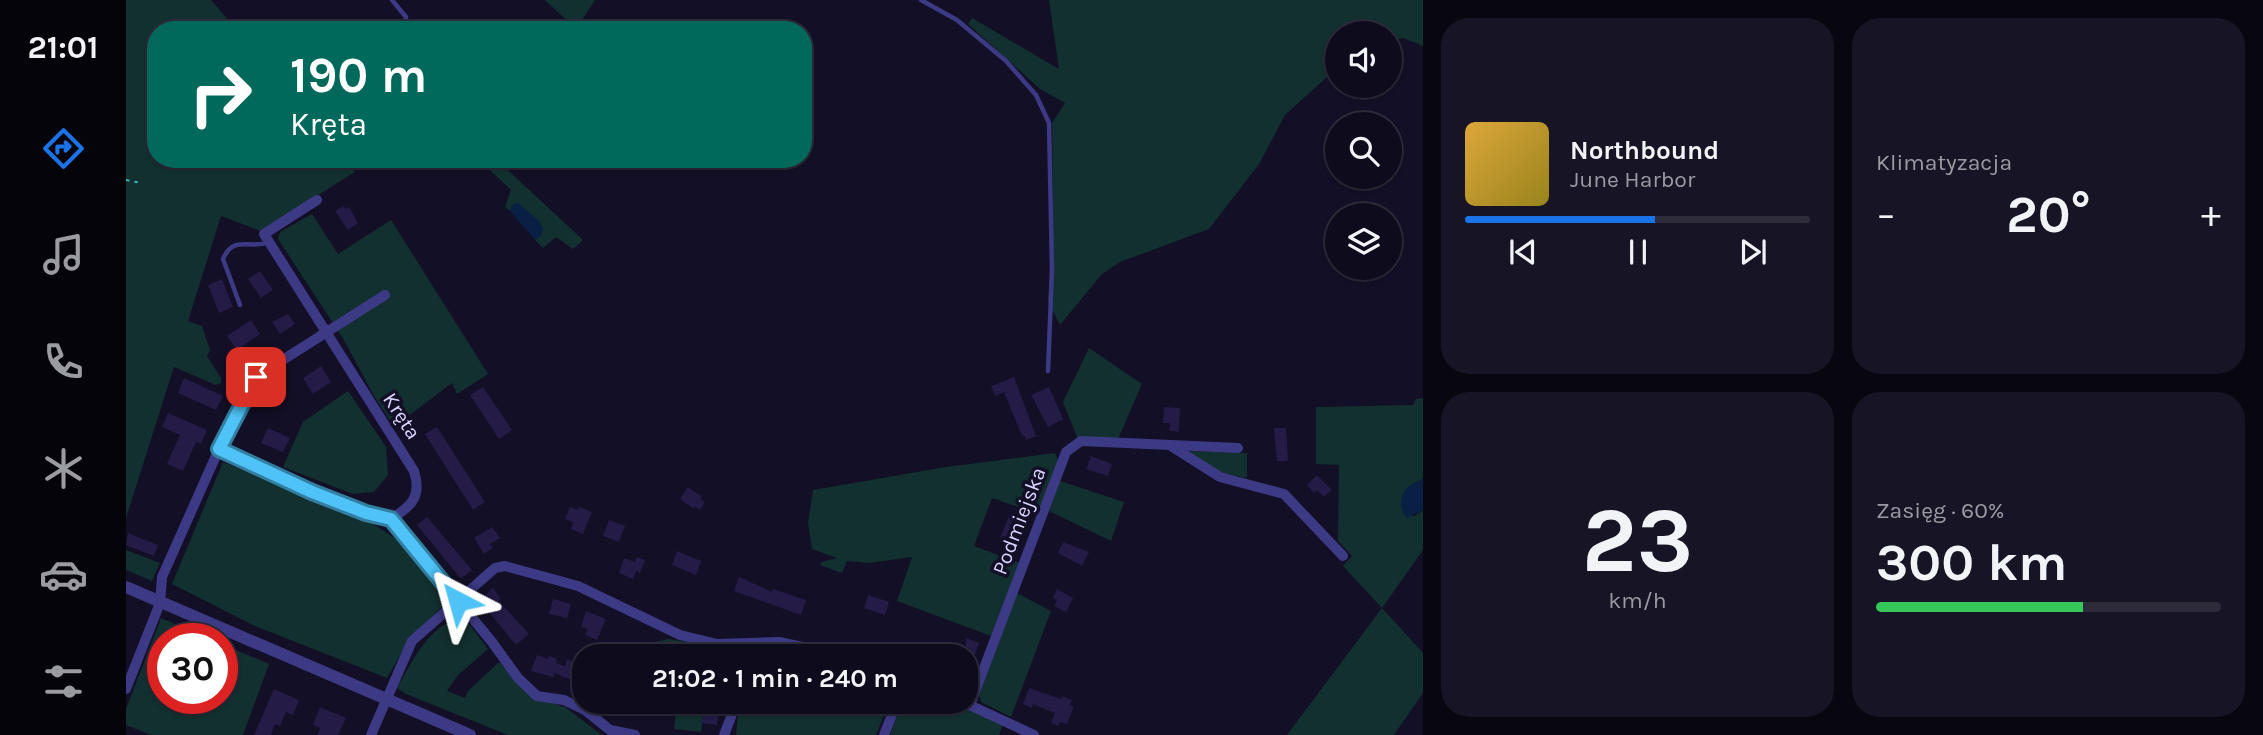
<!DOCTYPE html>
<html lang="pl">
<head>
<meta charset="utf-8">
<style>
	:root { --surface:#0e0b1c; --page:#171425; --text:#f1f3f6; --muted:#9b9ba3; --line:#2e2b3b; --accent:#1a73e8 }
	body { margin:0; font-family:Karla,sans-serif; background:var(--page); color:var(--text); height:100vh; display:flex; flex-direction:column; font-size:26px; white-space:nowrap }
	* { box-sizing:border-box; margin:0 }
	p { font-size:23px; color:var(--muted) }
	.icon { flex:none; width:38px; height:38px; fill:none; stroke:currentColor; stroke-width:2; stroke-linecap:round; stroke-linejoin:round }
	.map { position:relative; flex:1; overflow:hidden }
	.panel { display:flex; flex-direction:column; gap:18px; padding:18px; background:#08060f; width:840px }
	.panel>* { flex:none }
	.banner { position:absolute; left:21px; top:21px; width:665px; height:147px; border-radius:28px; box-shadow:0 2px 5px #0004,0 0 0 2px var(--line); background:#00695c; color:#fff; overflow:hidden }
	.tools { position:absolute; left:1199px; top:21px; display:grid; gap:14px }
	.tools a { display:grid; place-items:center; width:77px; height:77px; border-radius:50%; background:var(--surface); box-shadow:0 2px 5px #0004,0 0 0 2px var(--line); font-size:35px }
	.speed { position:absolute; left:21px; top:623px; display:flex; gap:14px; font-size:35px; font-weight:700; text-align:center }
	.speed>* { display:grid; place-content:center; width:91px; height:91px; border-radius:50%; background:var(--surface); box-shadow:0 2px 5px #0004,0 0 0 2px var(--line); line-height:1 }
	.speed .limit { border:10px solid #d22; background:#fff; color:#111 }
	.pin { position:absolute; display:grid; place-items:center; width:60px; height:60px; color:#fff; margin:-30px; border-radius:14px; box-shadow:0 4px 10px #0006 }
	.me { position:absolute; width:77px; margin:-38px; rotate:321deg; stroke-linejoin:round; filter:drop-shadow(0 0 5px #0008) }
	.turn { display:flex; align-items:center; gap:24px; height:147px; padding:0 28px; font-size:32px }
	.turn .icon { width:91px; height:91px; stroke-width:2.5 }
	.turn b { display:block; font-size:49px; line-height:60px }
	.big { font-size:52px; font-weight:700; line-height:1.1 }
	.panel .tile { flex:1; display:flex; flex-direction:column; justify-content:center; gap:10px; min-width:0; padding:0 24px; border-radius:28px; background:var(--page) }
	.panel .dial { align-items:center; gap:0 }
	.dial b { font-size:91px; line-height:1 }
	.song { display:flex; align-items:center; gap:21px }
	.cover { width:84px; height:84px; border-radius:10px; background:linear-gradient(135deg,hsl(40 70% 55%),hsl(50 70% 35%)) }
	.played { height:7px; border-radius:4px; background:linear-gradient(90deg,var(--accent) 55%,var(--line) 55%) }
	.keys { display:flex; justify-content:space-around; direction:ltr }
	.heat { display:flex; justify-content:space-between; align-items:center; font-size:38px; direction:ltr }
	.charge { height:10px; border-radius:5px; background:linear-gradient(90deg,#34c759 60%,var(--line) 0) }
	.panel .tiles { flex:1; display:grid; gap:18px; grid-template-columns:repeat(2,1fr) }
	.trip { position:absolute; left:446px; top:644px; width:406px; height:70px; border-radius:28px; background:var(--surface); box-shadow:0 2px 5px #0004,0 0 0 2px var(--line); font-weight:700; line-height:70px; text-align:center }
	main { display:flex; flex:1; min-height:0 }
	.tabs { display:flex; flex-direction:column; width:126px; justify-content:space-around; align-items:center; background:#06040b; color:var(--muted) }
	.tabs .icon { width:49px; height:49px }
	.tabs .selected { color:var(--accent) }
	.tabs b { font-size:32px; color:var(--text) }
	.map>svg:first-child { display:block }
	.green { fill:#12302f }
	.water { fill:#0a1f44 }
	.building { fill:#241b47 }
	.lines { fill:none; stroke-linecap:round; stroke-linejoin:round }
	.path { stroke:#2fb8b0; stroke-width:2; stroke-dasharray:3.5 5; stroke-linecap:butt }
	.service { stroke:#3d3a85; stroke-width:4.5 }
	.minor { stroke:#3d3a85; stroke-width:10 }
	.tertiary { stroke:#3d3a85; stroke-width:12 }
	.route-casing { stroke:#337fa1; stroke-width:18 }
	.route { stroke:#4fc3f7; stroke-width:12 }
	.labels { text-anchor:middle; stroke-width:7; stroke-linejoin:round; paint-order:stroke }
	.street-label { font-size:21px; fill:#d9d4ff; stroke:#130f26 }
</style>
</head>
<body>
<main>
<nav class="tabs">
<b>21:01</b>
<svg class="icon selected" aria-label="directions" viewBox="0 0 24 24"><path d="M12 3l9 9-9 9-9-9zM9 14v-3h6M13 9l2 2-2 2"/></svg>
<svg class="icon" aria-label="music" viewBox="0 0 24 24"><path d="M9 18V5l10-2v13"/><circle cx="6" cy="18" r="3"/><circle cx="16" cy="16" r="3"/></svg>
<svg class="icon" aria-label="phone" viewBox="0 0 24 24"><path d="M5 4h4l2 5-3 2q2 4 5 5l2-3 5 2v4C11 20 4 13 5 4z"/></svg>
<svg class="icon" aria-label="climate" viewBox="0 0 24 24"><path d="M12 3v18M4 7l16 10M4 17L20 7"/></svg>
<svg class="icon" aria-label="car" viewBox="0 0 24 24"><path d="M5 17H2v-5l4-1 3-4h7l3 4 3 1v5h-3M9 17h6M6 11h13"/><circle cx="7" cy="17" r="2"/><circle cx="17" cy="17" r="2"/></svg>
<svg class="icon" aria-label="filters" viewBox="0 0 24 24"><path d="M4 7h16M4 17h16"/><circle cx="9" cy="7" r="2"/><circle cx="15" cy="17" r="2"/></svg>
</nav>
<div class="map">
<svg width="1297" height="735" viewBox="0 0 1297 735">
	<rect width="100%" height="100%" fill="#130f26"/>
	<g class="green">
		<polygon points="0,0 85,0 111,30 30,30 30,159 219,159 229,172 135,231 95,216 62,321 76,326 84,350 81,356 95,378 95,383 90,385 48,367 0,518"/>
		<polygon points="419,0 469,0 450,29"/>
		<polygon points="923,0 1297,0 1297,46 1277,38 1264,41 1264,33 1211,33 1211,68 1159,115 1133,164 1083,229 994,262 976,274 934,325 922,301 927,200 926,123 939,103 914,89 842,24 846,18 933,69"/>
		<polygon points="352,159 370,159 457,240 447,249 430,237 417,248 409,240 415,235 386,205 384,211 379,207 385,190"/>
		<polygon points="186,214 212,254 265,220 362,374 331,394 326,383 281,417 265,422 248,396 218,340 152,239 154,232"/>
		<polygon points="963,348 1016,384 992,439 951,437 937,402"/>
		<polygon points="222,391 260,447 262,475 248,492 227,494 157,467 177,422"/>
		<polygon points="1297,398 1297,478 1291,483 1287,517 1297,510 1297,550 1256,608 1297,653 1297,693 1268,735 1161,735 1256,608 1217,566 1226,556 1212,541 1213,465 1190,464 1190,407 1287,405 1290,399"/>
		<polygon points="1060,451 1121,453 1121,478 1092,472"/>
		<polygon points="929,453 932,460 912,514 866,498 848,546 893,563 865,636 771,601 786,557 743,563 721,561 716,573 694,565 696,562 711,558 686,549 682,523 687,490 820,467"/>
		<polygon points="97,462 243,521 270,539 318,597 317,606 284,638 261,678 129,626 46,584"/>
		<polygon points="934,481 998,502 985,541 923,511"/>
		<polygon points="0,550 34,563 26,581 0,570"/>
		<polygon points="891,593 925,611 885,717 855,702 853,695"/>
		<polygon points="35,618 83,639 37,639 37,698 96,698 96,644 143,664 117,735 25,735 0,725 0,709"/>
		<path d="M332,619L343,624L362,649L332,675L321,691L339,698L342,691L373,662L405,696L439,707L476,735H382L280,694L271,688C285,664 302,626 332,619Z"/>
		<polygon points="542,639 599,647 605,651 605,656 533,656 529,642"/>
		<polygon points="620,645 655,647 699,656 616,656 615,650"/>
		<polygon points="551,702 579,702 575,732 548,729"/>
		<polygon points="613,702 763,702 750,735 610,735"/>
		<polygon points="776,702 825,702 877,724 873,735 764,735"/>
	</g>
	<g class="water">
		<polygon points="391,202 414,222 417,229 415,235 409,240 384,211 386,205"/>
		<path d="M1297,478V510L1281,518C1273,510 1273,495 1282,487C1286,483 1293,482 1297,478Z"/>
	</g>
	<g class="building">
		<polygon points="217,206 220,209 223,207 232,223 222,230 209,211"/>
		<polygon points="134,271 147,290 135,298 122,279"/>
		<polygon points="96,279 107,307 93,313 82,285"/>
		<polygon points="162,314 169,324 154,334 146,322"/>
		<polygon points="125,320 134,334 111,350 101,336"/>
		<polygon points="195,366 205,382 187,394 177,378"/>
		<polygon points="888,377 910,436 900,440 898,435 896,436 878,392 869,396 865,386"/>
		<polygon points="58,378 97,396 90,410 52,393"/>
		<polygon points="357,387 386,430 373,439 344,395"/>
		<polygon points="923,387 937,419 922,427 905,395"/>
		<polygon points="1038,407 1054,408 1053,432 1044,431 1044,423 1037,423"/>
		<polygon points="42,413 81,430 75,444 70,442 57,471 41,464 54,435 36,427"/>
		<polygon points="311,427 359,502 347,510 299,434"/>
		<polygon points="142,428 164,438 157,452 135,443"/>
		<polygon points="1148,428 1160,428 1162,461 1151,461"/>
		<polygon points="965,456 986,464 982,476 960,469"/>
		<polygon points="1191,475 1206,490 1198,497 1191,490 1188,493 1181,485"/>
		<polygon points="562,487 576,497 574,499 579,502 574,510 569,507 568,509 554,499"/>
		<polygon points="444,507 452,510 453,507 466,512 457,534 445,529 447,522 439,519"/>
		<polygon points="884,514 897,519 888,543 874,538"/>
		<polygon points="301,517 346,570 335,579 291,525"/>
		<polygon points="483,520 499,526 493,542 477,536"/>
		<polygon points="366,527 374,538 364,544 367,548 358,554 348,538"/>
		<polygon points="2,533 32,545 28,556 0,545"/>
		<polygon points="937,542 963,552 956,566 932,553"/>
		<polygon points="551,551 575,561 570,575 546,565"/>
		<polygon points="511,557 519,560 514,573 510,571 507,579 493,573 498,558 509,562"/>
		<polygon points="613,577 646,592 647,589 680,600 675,615 608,591"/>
		<polygon points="367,588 375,599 373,601 403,634 390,645 353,600"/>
		<polygon points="931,589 947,598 940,612 928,606 931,600 927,598"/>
		<polygon points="742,595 763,602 759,615 738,608"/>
		<polygon points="427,599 445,604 441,618 423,614"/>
		<polygon points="460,611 480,619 471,640 459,635 462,629 455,627"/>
		<polygon points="840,638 853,643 841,676 840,675"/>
		<polygon points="411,655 422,659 423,656 431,659 430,663 439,666 441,659 458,666 454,684 429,673 427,677 405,671"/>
		<polygon points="903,688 935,699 936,696 946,700 944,705 948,707 941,724 934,722 932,726 925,723 929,713 907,704 906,708 897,704"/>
		<polygon points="148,689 173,700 167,715 160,712 154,726 149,724 145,735 128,735"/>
		<polygon points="485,702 526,702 520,716 499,708 498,713 487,708 489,704"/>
		<polygon points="578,704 593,706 591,725 576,723"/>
		<polygon points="194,707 220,718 212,735 191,735 194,728 187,725"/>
	</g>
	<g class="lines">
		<polyline class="path" points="0,180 15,183"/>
		<g class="service">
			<polyline points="266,0 280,17 278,30"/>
			<polyline points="795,0 831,20 880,61 910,95 923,123 926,271 922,371"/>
			<path d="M114,305L97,259C108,234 123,250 143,242"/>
		</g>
		<g class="minor">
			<polyline points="1045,446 1094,477 1158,494 1217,556"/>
			<path d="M93,449C149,475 205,505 265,519C286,506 296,496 288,471L138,234L191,200"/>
			<polyline points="265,519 366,642 392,678 411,696 438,700 459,710 484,730 509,735"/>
			<polyline points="606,644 608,656"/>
			<polyline points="0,689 34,603 36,577 93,449 130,377 259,295"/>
			<polyline points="837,702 908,735"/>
			<polyline points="844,705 940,452 955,441 1112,448"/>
			<polyline points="245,735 286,641 369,568 379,566 452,586 554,635 591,644 653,642 718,656"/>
			<polyline points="598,735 605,717 607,702"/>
			<polyline points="758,735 771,702"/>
		</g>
		<polyline class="tertiary" points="0,587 344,735"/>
	</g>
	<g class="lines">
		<defs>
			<polyline id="route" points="130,377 93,449 186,492 240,513 265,519 332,601"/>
		</defs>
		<use href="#route" class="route-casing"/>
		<use href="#route" class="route"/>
	</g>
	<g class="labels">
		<g class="street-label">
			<text transform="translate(276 416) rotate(57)" y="7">Kręta</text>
			<text transform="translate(893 521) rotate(-69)" y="7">Podmiejska</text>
		</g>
	</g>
</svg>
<div class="tools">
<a><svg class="icon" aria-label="sound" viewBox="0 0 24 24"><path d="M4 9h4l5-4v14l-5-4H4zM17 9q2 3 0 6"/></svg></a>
<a><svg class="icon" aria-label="search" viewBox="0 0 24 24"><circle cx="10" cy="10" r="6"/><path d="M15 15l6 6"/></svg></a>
<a><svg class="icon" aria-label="layers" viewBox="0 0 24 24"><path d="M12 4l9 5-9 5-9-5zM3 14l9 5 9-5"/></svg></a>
</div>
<div class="speed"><div class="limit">30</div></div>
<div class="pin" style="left:130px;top:377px;background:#d93025"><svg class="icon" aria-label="arrive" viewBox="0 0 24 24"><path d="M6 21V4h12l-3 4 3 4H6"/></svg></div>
<svg class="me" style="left:332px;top:601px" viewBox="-20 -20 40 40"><path d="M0-17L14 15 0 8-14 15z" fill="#4fc3f7" stroke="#fff" stroke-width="4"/></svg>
<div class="trip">21:02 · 1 min · 240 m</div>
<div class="banner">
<div class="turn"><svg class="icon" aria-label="right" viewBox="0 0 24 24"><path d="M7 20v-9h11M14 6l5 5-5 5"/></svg><div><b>190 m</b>Kręta</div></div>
</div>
</div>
<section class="panel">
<div class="tiles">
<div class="tile">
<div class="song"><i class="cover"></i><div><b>Northbound</b><p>June Harbor</p></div></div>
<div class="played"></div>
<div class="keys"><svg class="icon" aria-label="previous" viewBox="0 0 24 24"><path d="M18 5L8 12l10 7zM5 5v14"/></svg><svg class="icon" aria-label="pause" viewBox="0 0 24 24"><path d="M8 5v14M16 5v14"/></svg><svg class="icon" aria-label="next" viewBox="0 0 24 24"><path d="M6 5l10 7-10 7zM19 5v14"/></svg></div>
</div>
<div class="tile"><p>Klimatyzacja</p>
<div class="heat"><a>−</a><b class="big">20°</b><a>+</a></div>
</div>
<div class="tile dial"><b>23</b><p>km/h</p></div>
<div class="tile"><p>Zasięg · 60%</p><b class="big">300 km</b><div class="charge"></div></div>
</div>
</section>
</main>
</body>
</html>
